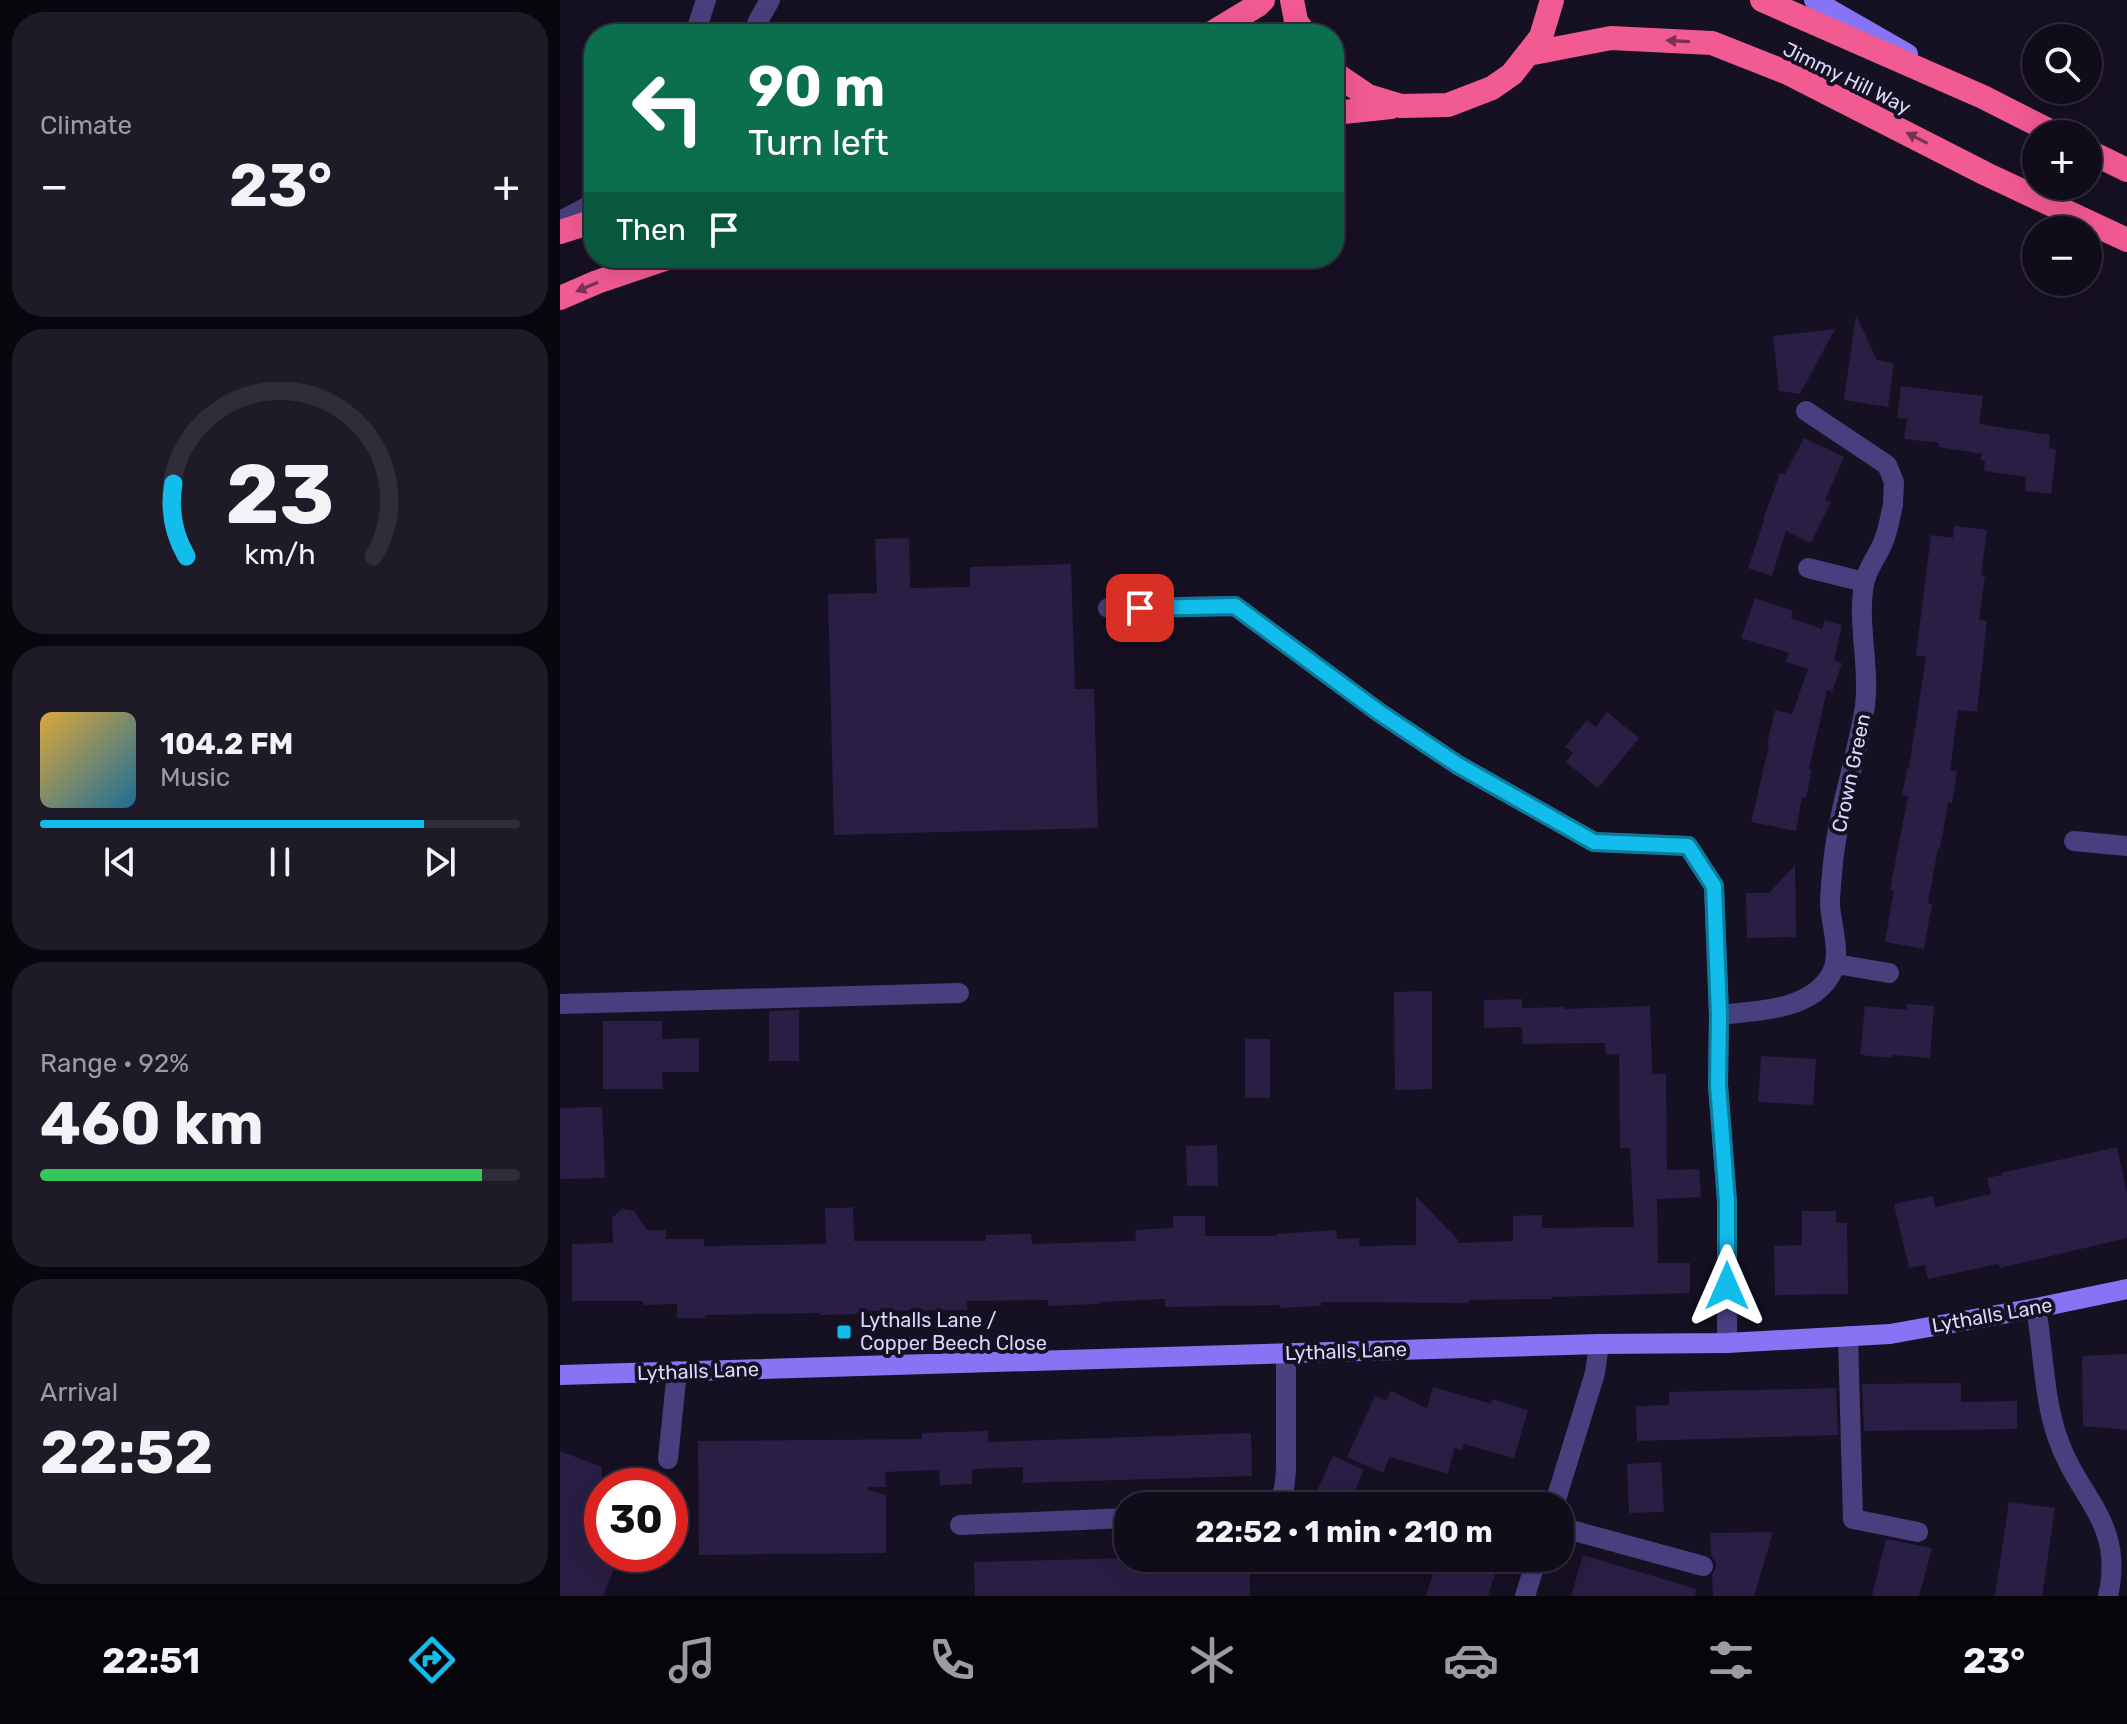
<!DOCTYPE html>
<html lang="en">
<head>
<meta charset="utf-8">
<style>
	:root { --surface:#100c1a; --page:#1e1a27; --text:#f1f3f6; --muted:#9c9ba2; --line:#302c39; --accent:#12bdeb }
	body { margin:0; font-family:Rubik,sans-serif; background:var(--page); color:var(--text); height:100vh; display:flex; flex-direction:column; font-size:30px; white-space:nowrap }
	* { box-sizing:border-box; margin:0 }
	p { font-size:26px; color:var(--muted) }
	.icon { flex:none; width:44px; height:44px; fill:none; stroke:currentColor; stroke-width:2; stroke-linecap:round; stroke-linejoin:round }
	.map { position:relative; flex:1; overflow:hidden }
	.drawer { display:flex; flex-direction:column; gap:12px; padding:12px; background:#09070e; width:560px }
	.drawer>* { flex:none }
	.guide { position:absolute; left:24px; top:24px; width:760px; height:244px; border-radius:32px; box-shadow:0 8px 32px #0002,0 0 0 2px var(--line); background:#0b6e4f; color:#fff; overflow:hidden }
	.fabs { position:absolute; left:1462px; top:24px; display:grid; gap:16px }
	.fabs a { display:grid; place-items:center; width:80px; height:80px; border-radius:50%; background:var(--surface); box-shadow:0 8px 32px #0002,0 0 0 2px var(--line); font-size:40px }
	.speed { position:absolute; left:24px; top:1468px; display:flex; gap:16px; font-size:40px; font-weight:700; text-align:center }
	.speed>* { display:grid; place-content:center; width:104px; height:104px; border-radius:50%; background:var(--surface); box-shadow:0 8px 32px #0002,0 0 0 2px var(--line); line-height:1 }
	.speed .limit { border:12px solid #d22; background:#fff; color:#111 }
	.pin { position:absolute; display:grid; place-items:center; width:68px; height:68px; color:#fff; margin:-34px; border-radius:16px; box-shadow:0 4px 12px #0006 }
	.me { position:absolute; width:88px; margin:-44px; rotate:0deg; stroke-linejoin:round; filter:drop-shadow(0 0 6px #0008) }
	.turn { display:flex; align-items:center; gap:28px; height:168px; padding:0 32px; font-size:36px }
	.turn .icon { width:104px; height:104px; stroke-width:2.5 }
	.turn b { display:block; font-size:56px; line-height:68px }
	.then { display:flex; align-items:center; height:76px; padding:0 32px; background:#0003; gap:16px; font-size:30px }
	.big { font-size:60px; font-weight:700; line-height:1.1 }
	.drawer .widget { flex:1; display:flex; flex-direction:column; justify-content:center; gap:12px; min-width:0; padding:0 28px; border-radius:32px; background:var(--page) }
	.drawer .dial { align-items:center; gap:0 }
	.dial svg { height:208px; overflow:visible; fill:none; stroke:var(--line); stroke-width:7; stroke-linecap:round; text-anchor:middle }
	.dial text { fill:var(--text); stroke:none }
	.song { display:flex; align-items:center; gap:24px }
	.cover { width:96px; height:96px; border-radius:12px; background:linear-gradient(135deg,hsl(40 70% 55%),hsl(200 70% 35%)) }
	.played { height:8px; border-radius:4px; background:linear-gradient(90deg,var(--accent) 80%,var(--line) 80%) }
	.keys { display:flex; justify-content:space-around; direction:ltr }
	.heat { display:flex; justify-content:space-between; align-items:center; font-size:44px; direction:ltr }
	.charge { height:12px; border-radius:6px; background:linear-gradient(90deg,#34c759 92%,var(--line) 0) }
	.trip { position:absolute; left:554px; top:1492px; width:460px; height:80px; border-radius:32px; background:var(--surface); box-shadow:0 8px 32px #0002,0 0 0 2px var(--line); font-weight:700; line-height:80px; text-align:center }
	.tabs { display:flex; height:128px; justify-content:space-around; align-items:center; background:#06050a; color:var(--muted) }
	.tabs .icon { width:56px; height:56px }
	.tabs .selected { color:var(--accent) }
	.tabs b { font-size:36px; color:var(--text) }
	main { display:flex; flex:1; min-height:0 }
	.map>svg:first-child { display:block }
	.building { fill:#291e43 }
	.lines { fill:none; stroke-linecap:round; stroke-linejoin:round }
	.lane { stroke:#493f7f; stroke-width:20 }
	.street { stroke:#493f7f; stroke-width:20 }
	.secondary { stroke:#8674f4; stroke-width:20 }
	.highway { stroke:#f25a92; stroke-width:24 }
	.oneway { fill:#793155 }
	.route-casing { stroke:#0c7b99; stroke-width:20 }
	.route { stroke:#12bdeb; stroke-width:14 }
	.poi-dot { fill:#12bdeb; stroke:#161023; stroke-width:3 }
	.labels { text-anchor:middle; stroke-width:8; stroke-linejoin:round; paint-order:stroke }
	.street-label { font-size:20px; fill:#ded6fc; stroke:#161023 }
	.poi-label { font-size:20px; fill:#ded6fc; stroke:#161023; text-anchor:start }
</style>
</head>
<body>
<main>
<section class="drawer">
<div class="widget"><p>Climate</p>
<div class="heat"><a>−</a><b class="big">23°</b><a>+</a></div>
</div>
<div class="widget dial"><svg viewBox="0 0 100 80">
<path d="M14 69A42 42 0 1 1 86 69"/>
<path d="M14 69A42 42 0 0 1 9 41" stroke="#12bdeb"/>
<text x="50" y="56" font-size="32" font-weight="700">23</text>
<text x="50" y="72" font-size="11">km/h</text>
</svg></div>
<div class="widget">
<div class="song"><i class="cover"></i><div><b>104.2 FM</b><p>Music</p></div></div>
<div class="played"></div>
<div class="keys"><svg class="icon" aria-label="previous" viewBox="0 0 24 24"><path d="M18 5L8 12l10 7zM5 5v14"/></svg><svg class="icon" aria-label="pause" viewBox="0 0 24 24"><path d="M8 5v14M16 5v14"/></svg><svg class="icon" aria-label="next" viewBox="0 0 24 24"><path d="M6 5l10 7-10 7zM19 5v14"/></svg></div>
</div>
<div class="widget"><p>Range · 92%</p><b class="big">460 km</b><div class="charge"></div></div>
<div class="widget"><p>Arrival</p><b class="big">22:52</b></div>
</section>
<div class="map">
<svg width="1567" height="1596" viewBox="0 0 1567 1596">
	<rect width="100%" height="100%" fill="#161023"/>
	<g class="building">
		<polygon points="1296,315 1317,360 1334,363 1328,407 1284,400"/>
		<polygon points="1275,329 1240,394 1219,391 1213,336"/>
		<polygon points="1341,386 1423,396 1419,424 1490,435 1489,448 1496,449 1491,494 1465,491 1466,477 1424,471 1425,461 1420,460 1422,454 1378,447 1379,443 1344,439 1347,419 1337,418"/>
		<polygon points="1244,438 1284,457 1265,500 1271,502 1251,543 1226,531 1212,576 1188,568 1204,520 1203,520 1220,473 1225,474"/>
		<polygon points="1394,526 1427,530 1421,575 1425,576 1419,620 1427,621 1417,712 1398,710 1390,770 1397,771 1392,803 1388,803 1380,849 1378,848 1368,903 1372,904 1364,949 1325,942 1334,890 1330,890 1348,796 1342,795 1347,768 1349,768 1366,657 1356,655 1371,535 1393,538"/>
		<polygon points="349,538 350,588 410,587 410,567 511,564 515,689 534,689 538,828 274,835 268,594 317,593 315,539"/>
		<polygon points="1195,598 1233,611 1231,618 1262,629 1265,620 1282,625 1274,661 1282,663 1272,692 1267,690 1249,769 1252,770 1246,798 1242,797 1236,831 1191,822 1209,746 1207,745 1215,710 1232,714 1248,669 1226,662 1229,653 1181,638"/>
		<polygon points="1047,712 1079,738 1038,788 1006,762 1013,753 1005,747 1027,720 1036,727"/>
		<polygon points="1235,865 1236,937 1187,938 1186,893 1209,893"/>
		<polygon points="872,991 872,1089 835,1090 834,992"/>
		<polygon points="962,999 962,1008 1004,1007 1004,1009 1090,1006 1092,1074 1106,1074 1107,1170 1139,1169 1141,1197 1097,1199 1098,1263 1130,1263 1130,1293 992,1297 992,1299 909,1300 909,1303 761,1302 761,1306 720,1308 720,1305 605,1307 605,1299 539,1302 539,1304 488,1306 488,1300 407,1301 407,1310 304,1311 304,1314 260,1315 260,1313 145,1315 145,1318 117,1318 117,1304 83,1305 83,1301 12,1301 12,1244 53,1243 52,1218 62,1209 74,1211 87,1230 106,1230 106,1239 144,1239 144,1246 266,1244 265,1208 280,1208 293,1207 294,1241 426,1241 426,1235 471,1234 472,1244 576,1241 575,1230 613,1228 613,1216 645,1216 645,1236 717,1236 717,1234 776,1230 777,1239 799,1238 799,1246 856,1245 856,1196 898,1240 898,1243 953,1241 953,1216 982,1215 982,1228 1074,1227 1070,1148 1060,1148 1059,1054 1046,1055 1045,1043 963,1044 962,1027 924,1028 924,1000"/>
		<polygon points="1347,1004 1374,1006 1370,1058 1332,1055 1332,1058 1300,1055 1305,1006 1347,1010"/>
		<polygon points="239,1010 239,1061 209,1061 209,1011"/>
		<polygon points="43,1021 102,1021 102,1039 139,1038 139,1072 102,1072 103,1089 43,1089"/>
		<rect x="685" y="1039" width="25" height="59"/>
		<polygon points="1201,1056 1256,1059 1253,1105 1198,1102"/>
		<polygon points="42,1107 45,1178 0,1179 0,1108"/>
		<polygon points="657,1145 658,1186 627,1186 626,1146"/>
		<polygon points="1557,1147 1567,1194 1567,1238 1440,1268 1438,1264 1368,1279 1365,1265 1349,1268 1334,1204 1373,1196 1375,1207 1431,1194 1427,1178 1442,1175 1441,1173"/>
		<polygon points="1242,1211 1276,1211 1276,1223 1287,1223 1288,1294 1215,1295 1214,1246 1242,1245"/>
		<polygon points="1567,1354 1567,1430 1523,1426 1522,1356"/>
		<polygon points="1401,1383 1401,1402 1457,1401 1457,1429 1304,1431 1302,1384"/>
		<polygon points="873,1387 931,1404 932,1399 968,1410 954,1458 904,1444 902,1450 894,1448 888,1474 830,1457 823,1473 787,1457 815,1396 826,1401 831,1391 867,1408"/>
		<polygon points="1276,1388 1278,1435 1077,1441 1076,1406 1109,1405 1109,1392"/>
		<polygon points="428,1431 428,1442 691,1433 692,1476 463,1483 463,1467 412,1469 412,1484 380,1485 379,1470 325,1472 326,1487 308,1487 308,1490 326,1495 326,1553 139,1555 138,1441 362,1439 362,1433"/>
		<polygon points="0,1451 42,1467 42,1554 60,1554 43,1596 0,1596"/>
		<polygon points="773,1456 804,1470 788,1506 750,1506"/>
		<polygon points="1101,1462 1104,1512 1069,1513 1067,1464"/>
		<polygon points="1449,1502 1495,1508 1482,1596 1435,1596"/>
		<polygon points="1213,1532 1194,1596 1153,1596 1152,1575 1155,1570 1156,1563 1151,1556 1150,1533"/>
		<polygon points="1326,1539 1372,1548 1359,1596 1312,1596"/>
		<polygon points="1023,1555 1136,1589 1135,1596 1011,1596"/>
		<polygon points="568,1558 690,1558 690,1596 415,1596 414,1562"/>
		<polygon points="878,1558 940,1558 928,1596 866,1596"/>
	</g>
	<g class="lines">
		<g class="lane">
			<polyline points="135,34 146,0"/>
			<polyline points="194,34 198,21 210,0"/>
			<polyline points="0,221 34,203"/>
			<polyline points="1246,411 1327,465 1334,482 1333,504"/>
			<polyline points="548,608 675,606 820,713 898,765 1034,842 1128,846"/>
			<polyline points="1514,841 1567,846"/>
			<polyline points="0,1004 399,993"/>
			<polyline points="1288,1336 1293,1519 1358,1532"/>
			<polyline points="108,1459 117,1371"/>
			<polyline points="1000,1527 1143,1566"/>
		</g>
		<g class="street">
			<polyline points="1248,568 1304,582"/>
			<polyline points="1128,846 1154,886 1159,1015 1158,1085 1167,1201 1167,1343"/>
			<polyline points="1276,964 1329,973"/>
			<path d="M1159,1015C1195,1011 1249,1011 1270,976C1283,955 1271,927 1270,904C1270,894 1271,884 1272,874C1276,817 1296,762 1305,706C1310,666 1297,624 1304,584C1306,571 1316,558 1322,545C1328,533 1330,518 1333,504"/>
			<path d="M1476,1308C1483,1348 1484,1399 1497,1436C1517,1498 1565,1521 1548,1596"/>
			<path d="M714,1506C725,1496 725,1483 726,1469V1353"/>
			<polyline points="994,1506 1035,1373 1039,1344"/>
			<polyline points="400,1525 568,1518"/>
			<polyline points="965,1596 977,1558"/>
		</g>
		<g class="secondary">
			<polyline points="1254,0 1348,54"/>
			<polyline points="0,1375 1039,1344 1167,1343 1330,1334 1476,1308 1567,1289"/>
		</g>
		<g class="highway">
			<polyline points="732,0 736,21 745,34"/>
			<polyline points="1202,0 1423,97 1496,134"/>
			<polyline points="650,34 698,5 703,0"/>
			<polyline points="968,54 1051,38 1152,43 1228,73 1426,174 1567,240"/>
			<polyline points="774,73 808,96 841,106 888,105 932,88 952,74 981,37 992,0"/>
			<polyline points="774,113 831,107"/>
			<polyline points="1528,151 1567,170"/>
			<polyline points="0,232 34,221"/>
			<polyline points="0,298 37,282 108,258"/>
		</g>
	</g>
	<defs><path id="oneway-solid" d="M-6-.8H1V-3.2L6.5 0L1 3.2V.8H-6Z" transform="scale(2)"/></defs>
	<g class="oneway">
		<use href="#oneway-solid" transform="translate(1118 41) rotate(-177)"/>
		<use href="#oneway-solid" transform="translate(1357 138) rotate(-153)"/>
		<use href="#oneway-solid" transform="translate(27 287) rotate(157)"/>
	</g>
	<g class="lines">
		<defs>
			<polyline id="route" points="580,608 675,606 820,713 898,765 1034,842 1128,846 1154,886 1159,1015 1158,1085 1167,1201 1167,1286"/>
		</defs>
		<use href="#route" class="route-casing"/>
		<use href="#route" class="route"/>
	</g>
	<rect class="poi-dot" x="276" y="1324" width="16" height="16" rx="4"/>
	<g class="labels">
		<g class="street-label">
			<text transform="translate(1287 78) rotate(26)" y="7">Jimmy Hill Way</text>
			<text transform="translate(1291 773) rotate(-78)" y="7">Crown Green</text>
			<text transform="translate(1432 1315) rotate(-10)" y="7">Lythalls Lane</text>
			<text transform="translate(786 1351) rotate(-2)" y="7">Lythalls Lane</text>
			<text transform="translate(138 1371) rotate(-2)" y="7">Lythalls Lane</text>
		</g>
		<g class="poi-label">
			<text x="300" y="1327">Lythalls Lane /<tspan x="300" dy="23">Copper Beech Close</tspan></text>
		</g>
	</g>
</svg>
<div class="fabs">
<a><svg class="icon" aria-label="search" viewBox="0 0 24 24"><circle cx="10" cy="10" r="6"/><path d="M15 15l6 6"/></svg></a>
<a>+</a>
<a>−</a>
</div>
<div class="speed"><div class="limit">30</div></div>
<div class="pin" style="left:580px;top:608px;background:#d93025"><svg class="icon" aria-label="arrive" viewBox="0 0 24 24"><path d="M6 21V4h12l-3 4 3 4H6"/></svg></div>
<svg class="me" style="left:1167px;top:1286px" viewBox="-20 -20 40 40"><path d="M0-17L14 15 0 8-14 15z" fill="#12bdeb" stroke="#fff" stroke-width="4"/></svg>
<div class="trip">22:52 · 1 min · 210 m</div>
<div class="guide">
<div class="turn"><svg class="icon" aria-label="left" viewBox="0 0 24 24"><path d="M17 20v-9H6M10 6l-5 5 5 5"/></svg><div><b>90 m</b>Turn left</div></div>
<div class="then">Then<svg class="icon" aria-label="arrive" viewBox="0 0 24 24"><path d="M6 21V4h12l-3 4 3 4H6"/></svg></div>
</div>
</div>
</main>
<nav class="tabs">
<b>22:51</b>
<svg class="icon selected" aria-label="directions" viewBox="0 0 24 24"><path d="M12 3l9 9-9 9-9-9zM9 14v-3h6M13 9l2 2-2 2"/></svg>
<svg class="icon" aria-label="music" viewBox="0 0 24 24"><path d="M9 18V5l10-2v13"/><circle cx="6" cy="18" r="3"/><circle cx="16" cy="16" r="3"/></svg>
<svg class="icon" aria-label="phone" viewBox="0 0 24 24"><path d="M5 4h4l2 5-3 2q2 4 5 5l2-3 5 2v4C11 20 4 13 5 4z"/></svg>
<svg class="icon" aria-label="climate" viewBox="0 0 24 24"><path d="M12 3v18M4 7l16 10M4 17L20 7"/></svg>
<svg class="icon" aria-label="car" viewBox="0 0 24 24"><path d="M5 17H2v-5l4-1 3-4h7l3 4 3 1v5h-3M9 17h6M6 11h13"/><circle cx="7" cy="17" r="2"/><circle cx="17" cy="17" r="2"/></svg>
<svg class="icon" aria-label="filters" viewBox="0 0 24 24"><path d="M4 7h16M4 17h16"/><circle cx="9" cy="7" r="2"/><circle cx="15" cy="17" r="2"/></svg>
<b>23°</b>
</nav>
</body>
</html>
